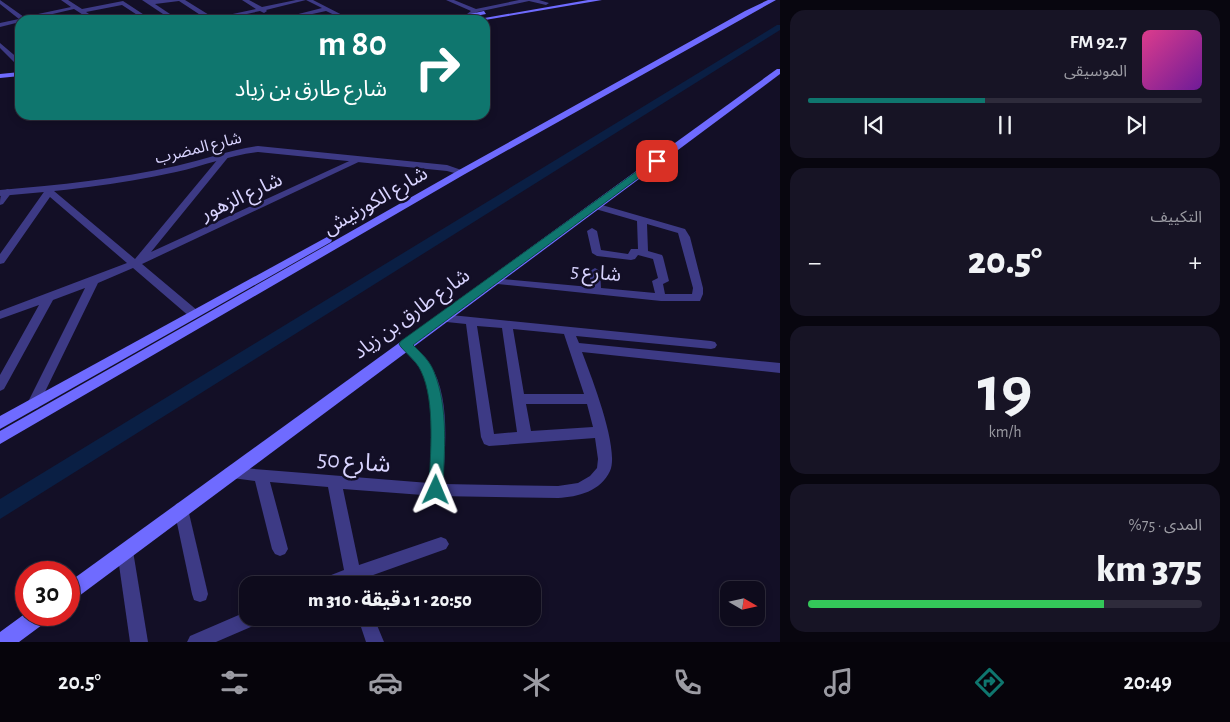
<!DOCTYPE html>
<html lang="ar">
<head>
<meta charset="utf-8">
<style>
	:root { --surface:#0e0b1c; --page:#171425; --text:#f1f3f6; --muted:#9b9ba3; --line:#2e2b3b; --accent:#0f766e }
	body { margin:0; font-family:"Alegreya Sans","Noto Sans Arabic",sans-serif; background:var(--page); color:var(--text); direction:rtl; height:100vh; display:flex; flex-direction:column; font-size:19px; white-space:nowrap }
	* { box-sizing:border-box; margin:0 }
	p { font-size:16px; color:var(--muted) }
	.icon { flex:none; width:28px; height:28px; fill:none; stroke:currentColor; stroke-width:2; stroke-linecap:round; stroke-linejoin:round }
	.map { position:relative; flex:1; overflow:hidden; direction:ltr }
	.drawer { display:flex; flex-direction:column; gap:10px; padding:10px; background:#08060f; width:450px }
	.drawer>* { flex:none }
	.top-card { position:absolute; left:15px; top:15px; width:475px; height:105px; border-radius:15px; box-shadow:0 2px 8px #0003,0 0 0 1px var(--line); direction:rtl; background:#0f766e; color:#fff; overflow:hidden }
	.needle { width:32px; rotate:99deg }
	.buttons { position:absolute; left:720px; top:581px; display:grid; gap:10px }
	.buttons a { display:grid; place-items:center; width:45px; height:45px; border-radius:10px; background:var(--surface); box-shadow:0 2px 8px #0003,0 0 0 1px var(--line); font-size:25px }
	.speed { position:absolute; left:15px; top:561px; display:flex; gap:10px; font-size:25px; font-weight:700; text-align:center }
	.speed>* { display:grid; place-content:center; width:65px; height:65px; border-radius:50%; background:var(--surface); box-shadow:0 2px 8px #0003,0 0 0 1px var(--line); line-height:1 }
	.speed .limit { border:8px solid #d22; background:#fff; color:#111 }
	.pin { position:absolute; display:grid; place-items:center; width:42px; height:42px; color:#fff; margin:-21px; border-radius:10px; box-shadow:0 2px 8px #0006 }
	.me { position:absolute; width:55px; margin:-28px; rotate:1deg; stroke-linejoin:round; filter:drop-shadow(0 0 4px #0008) }
	.turn { display:flex; align-items:center; gap:18px; height:105px; padding:0 20px; font-size:22px }
	.turn .icon { width:65px; height:65px; stroke-width:2.5 }
	.turn b { display:block; font-size:35px; line-height:42px }
	.big { font-size:38px; font-weight:800; line-height:1.1 }
	.drawer .tile { flex:1; display:flex; flex-direction:column; justify-content:center; gap:8px; min-width:0; padding:0 18px; border-radius:15px; background:var(--page) }
	.drawer .dial { align-items:center; gap:0 }
	.dial b { font-size:65px; line-height:1 }
	.song { display:flex; align-items:center; gap:15px }
	.cover { width:60px; height:60px; border-radius:8px; background:linear-gradient(135deg,hsl(330 70% 55%),hsl(280 70% 35%)) }
	.played { height:5px; border-radius:2px; background:linear-gradient(90deg,var(--accent) 45%,var(--line) 45%) }
	.keys { display:flex; justify-content:space-around; direction:ltr }
	.heat { display:flex; justify-content:space-between; align-items:center; font-size:28px; direction:ltr }
	.charge { height:8px; border-radius:4px; background:linear-gradient(90deg,#34c759 75%,var(--line) 0) }
	.trip { position:absolute; left:239px; top:576px; width:302px; height:50px; border-radius:15px; background:var(--surface); box-shadow:0 2px 8px #0003,0 0 0 1px var(--line); font-weight:800; line-height:50px; text-align:center; direction:rtl }
	.tab-bar { display:flex; height:80px; justify-content:space-around; align-items:center; background:#06040b; color:var(--muted) }
	.tab-bar .icon { width:35px; height:35px }
	.tab-bar .current { color:var(--accent) }
	.tab-bar b { font-size:22px; color:var(--text) }
	main { display:flex; flex:1; min-height:0 }
	.map>svg:first-child { display:block }
	.lines { fill:none; stroke-linecap:round; stroke-linejoin:round }
	.canal { fill:#0a1f44; fill-rule:evenodd }
	.minor { fill:#3d3a85; fill-rule:evenodd }
	.tertiary { fill:#3d3a85; fill-rule:evenodd }
	.secondary { fill:#6f6bff; fill-rule:evenodd }
	.route { fill:#0f766e; stroke:#0a4d48 }
	.labels { text-anchor:middle; stroke-width:5; stroke-linejoin:round; paint-order:stroke }
	.far-street-label { font-size:16px; fill:#d9d4ff; stroke:#130f26 }
	.street-label { font-size:20px; fill:#d9d4ff; stroke:#130f26 }
	.near-street-label { font-size:24px; fill:#d9d4ff; stroke:#130f26 }
</style>
</head>
<body>
<main>
<section class="drawer">
<div class="tile">
<div class="song"><i class="cover"></i><div><b>92.7 FM</b><p>الموسيقى</p></div></div>
<div class="played"></div>
<div class="keys"><svg class="icon" aria-label="previous" viewBox="0 0 24 24"><path d="M18 5L8 12l10 7zM5 5v14"/></svg><svg class="icon" aria-label="pause" viewBox="0 0 24 24"><path d="M8 5v14M16 5v14"/></svg><svg class="icon" aria-label="next" viewBox="0 0 24 24"><path d="M6 5l10 7-10 7zM19 5v14"/></svg></div>
</div>
<div class="tile"><p>التكييف</p>
<div class="heat"><a>−</a><b class="big">20.5°</b><a>+</a></div>
</div>
<div class="tile dial"><b>19</b><p>km/h</p></div>
<div class="tile"><p>المدى · 75%</p><b class="big">375 km</b><div class="charge"></div></div>
</section>
<div class="map">
<svg width="780" height="642" viewBox="0 0 780 642">
	<rect width="100%" height="100%" fill="#130f26"/>
	<g class="lines">
		<polygon class="canal" points="777,25 780,25 780,30 0,519 0,499"/>
		<g class="minor">
			<polygon points="0,0 24,17 71,7 61,0 68,0 82,9 123,1 152,20 145,20 122,5 86,12 98,20 91,20 74,9 27,20 20,20 20,22 0,27 0,23 19,19 0,4"/>
			<polygon points="142,0 185,0 214,18 256,9 242,0 249,0 262,7 296,0 306,0 266,10 267,11 264,13 260,11 219,20 208,20 179,1 155,4 179,20 172,20"/>
			<polygon points="306,0 313,0 352,20 345,20 326,11 285,20 275,20 322,8"/>
			<polygon points="446,0 454,0 476,9 519,0 539,0 549,3 546,5 529,1 477,12 466,19 463,17 471,11"/>
			<polygon points="0,43 20,60 20,71 17,69 15,63 0,48"/>
			<polygon points="223,153 230,155 151,252 358,157 365,159 142,264 198,311 200,314 198,317 190,317 133,268 98,283 39,404 38,408 33,409 28,408 27,404 85,288 53,300 4,389 0,391 0,375 39,305 0,319 0,311 127,263 50,197 4,263 0,264 0,254 46,189 49,186 55,186 56,188 54,191 135,259"/>
			<path d="M8,189L12,192L3,204L0,205C0,198 0,191 8,189Z"/>
			<path d="M595,203L685,229L690,237L703,288V294L700,301H661L488,283L487,281L492,278L590,287V271L595,268L600,271L601,288L655,293L652,281L658,278L653,259L638,255L635,259L631,260L597,256L592,253L587,231L592,228L597,231L601,250L628,254L631,249H638L637,221L592,208L590,206ZM647,224L678,233L693,288L692,294H665L663,284L669,281L663,257L662,255L648,251Z"/>
			<path d="M441,314L711,341L715,342L717,345L715,348L711,349L576,336L579,343L780,363V373L582,352C591,376 620,449 610,471C601,491 578,497 558,498L436,496L343,489L359,565L441,537L446,539L449,544L446,549L362,579L363,585H319L321,579L344,570L328,487L270,482L288,549L285,554L280,556L275,554L272,549L255,481L225,477L223,473L225,469L230,467L429,483C431,450 438,397 419,367C414,360 407,354 401,347L399,344L401,341H409C416,349 425,355 430,364C451,398 445,446 443,484L558,486L578,483L590,476L597,468L598,459L595,438L489,446L484,444L481,437L466,324L437,321L435,318L437,315ZM477,326L502,328L517,432L494,434ZM513,329L564,334L584,394H524ZM526,404H587L593,427L531,431Z"/>
			<polygon points="181,502 186,504 188,509 208,594 206,600 200,602 194,600 192,594 174,509 176,504"/>
			<polygon points="125,544 130,546 133,551 148,642 130,642 117,551 120,546"/>
			<polygon points="248,611 248,618 260,618 258,624 216,642 187,642 190,636"/>
			<polygon points="358,618 374,618 384,642 366,642"/>
		</g>
		<path class="tertiary" d="M258,146L447,165L467,172L462,175L447,171L258,152C230,155 203,166 176,172C118,185 59,191 0,196V190C59,185 118,179 176,166C203,160 230,150 258,146Z"/>
		<g class="secondary">
			<polygon points="588,0 602,0 485,20 473,20"/>
			<polygon points="768,0 776,0 465,174 0,444 0,431 459,170 745,11"/>
			<polygon points="484,11 486,14 455,20 442,20"/>
			<polygon points="777,69 780,69 780,74 75,599 69,602 69,582"/>
			<polygon points="20,72 20,76 0,78 0,74"/>
			<polygon points="327,237 331,238 332,240 331,242 0,429 0,416"/>
			<polygon points="26,613 26,615 48,615 46,622 19,642 0,642 0,632"/>
		</g>
	</g>
	<path class="route" d="M654,159L661,161L413,345C421,353 430,361 434,372C449,409 444,451 443,490L441,495L436,497L431,495L429,490C430,456 436,402 421,371C417,362 408,355 401,347L399,344L401,341Z"/>
	<g class="labels">
		<g class="far-street-label">
			<text transform="translate(198 147) rotate(-14)" y="6">شارع المضرب</text>
		</g>
		<g class="street-label">
			<text transform="translate(241 196) rotate(-25)" y="7">شارع الزهور</text>
			<text transform="translate(375 200) rotate(-30)" y="7">شارع الكورنيش</text>
			<text transform="translate(596 272) rotate(5)" y="7">شارع 5</text>
			<text transform="translate(411 313) rotate(-36)" y="7">شارع طارق بن زياد</text>
		</g>
		<g class="near-street-label">
			<text transform="translate(354 461) rotate(5)" y="8">شارع 50</text>
		</g>
	</g>
</svg>
<div class="buttons">
<a><svg class="needle" viewBox="-14 -14 28 28"><path d="M0-13l5 13h-10z" fill="#e53935"/><path d="M0 13l5-13h-10z" fill="#9b9ba3"/></svg></a>
</div>
<div class="speed"><div class="limit">30</div></div>
<div class="pin" style="left:657px;top:161px;background:#d93025"><svg class="icon" aria-label="arrive" viewBox="0 0 24 24"><path d="M6 21V4h12l-3 4 3 4H6"/></svg></div>
<svg class="me" style="left:436px;top:490px" viewBox="-20 -20 40 40"><path d="M0-17L14 15 0 8-14 15z" fill="#0f766e" stroke="#fff" stroke-width="4"/></svg>
<div class="trip">20:50 · 1 دقيقة · 310 m</div>
<div class="top-card">
<div class="turn"><svg class="icon" aria-label="right" viewBox="0 0 24 24"><path d="M7 20v-9h11M14 6l5 5-5 5"/></svg><div><b>80 m</b>شارع طارق بن زياد</div></div>
</div>
</div>
</main>
<nav class="tab-bar">
<b>20:49</b>
<svg class="icon current" aria-label="directions" viewBox="0 0 24 24"><path d="M12 3l9 9-9 9-9-9zM9 14v-3h6M13 9l2 2-2 2"/></svg>
<svg class="icon" aria-label="music" viewBox="0 0 24 24"><path d="M9 18V5l10-2v13"/><circle cx="6" cy="18" r="3"/><circle cx="16" cy="16" r="3"/></svg>
<svg class="icon" aria-label="phone" viewBox="0 0 24 24"><path d="M5 4h4l2 5-3 2q2 4 5 5l2-3 5 2v4C11 20 4 13 5 4z"/></svg>
<svg class="icon" aria-label="climate" viewBox="0 0 24 24"><path d="M12 3v18M4 7l16 10M4 17L20 7"/></svg>
<svg class="icon" aria-label="car" viewBox="0 0 24 24"><path d="M5 17H2v-5l4-1 3-4h7l3 4 3 1v5h-3M9 17h6M6 11h13"/><circle cx="7" cy="17" r="2"/><circle cx="17" cy="17" r="2"/></svg>
<svg class="icon" aria-label="filters" viewBox="0 0 24 24"><path d="M4 7h16M4 17h16"/><circle cx="9" cy="7" r="2"/><circle cx="15" cy="17" r="2"/></svg>
<b>20.5°</b>
</nav>
</body>
</html>
